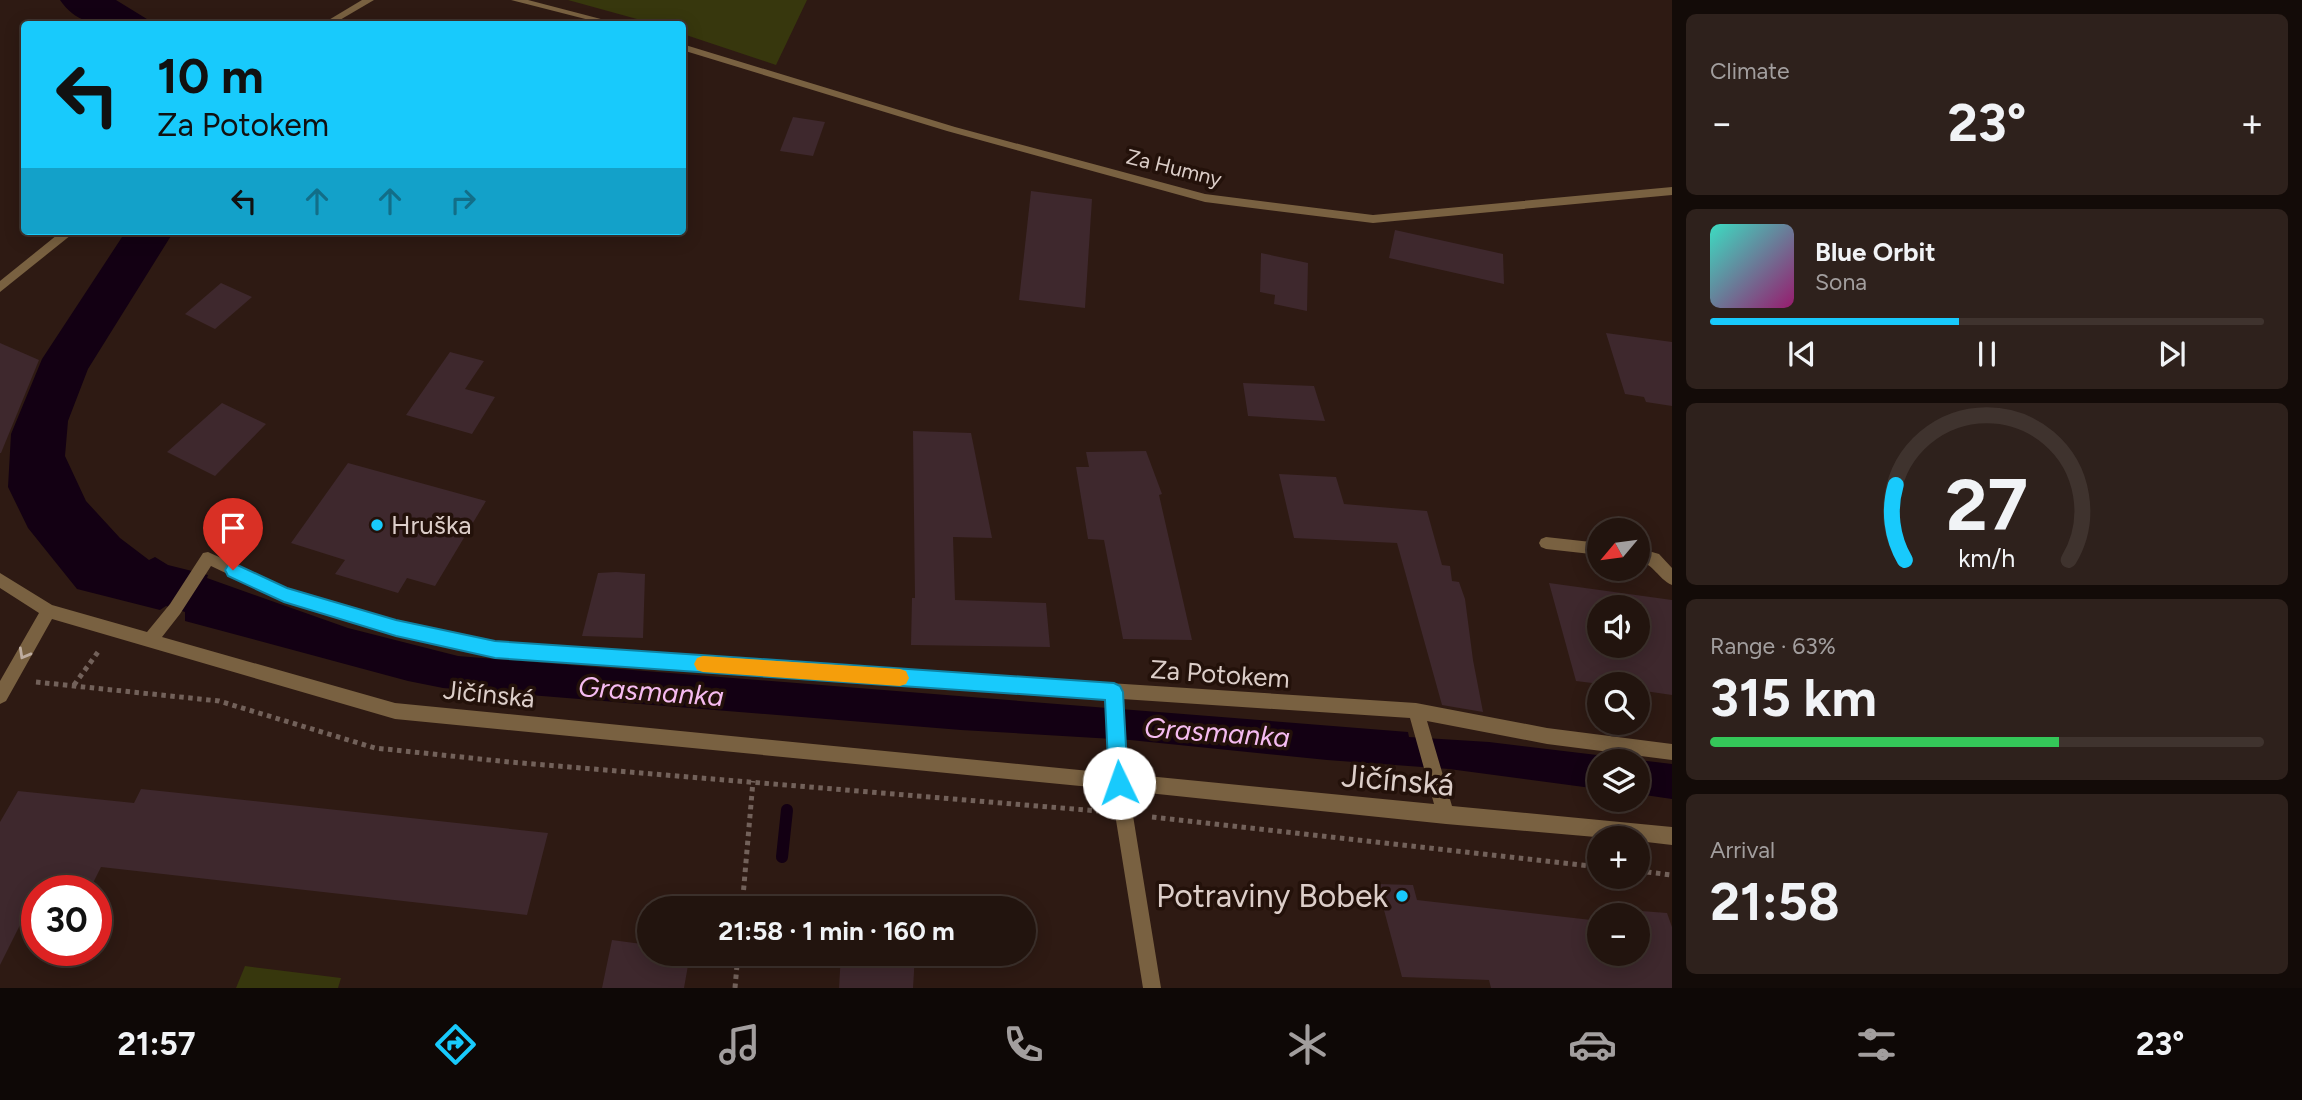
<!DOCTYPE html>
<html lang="en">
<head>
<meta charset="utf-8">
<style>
	:root { --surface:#22140e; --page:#2e211c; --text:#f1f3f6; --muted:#a29e9e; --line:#3f332e; --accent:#18cafc }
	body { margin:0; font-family:Figtree,sans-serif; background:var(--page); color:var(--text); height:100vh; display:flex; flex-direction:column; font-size:26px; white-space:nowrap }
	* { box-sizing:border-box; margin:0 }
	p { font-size:23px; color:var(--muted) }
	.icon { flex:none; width:38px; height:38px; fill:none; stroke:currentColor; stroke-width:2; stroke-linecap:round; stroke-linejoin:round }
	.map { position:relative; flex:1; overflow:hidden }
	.side { display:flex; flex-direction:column; gap:14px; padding:14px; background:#130b08; width:630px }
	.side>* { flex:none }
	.hud { position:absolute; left:21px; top:21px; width:665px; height:214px; border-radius:7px; box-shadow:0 4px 18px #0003,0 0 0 2px var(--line); background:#18cafc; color:#111; overflow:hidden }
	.needle { width:46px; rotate:241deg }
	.tools { position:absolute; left:1587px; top:518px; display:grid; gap:14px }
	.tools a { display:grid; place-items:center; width:63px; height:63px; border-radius:50%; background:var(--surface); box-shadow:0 4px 18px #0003,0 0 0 2px var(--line); font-size:35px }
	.speed { position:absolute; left:21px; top:875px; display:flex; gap:14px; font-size:35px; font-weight:700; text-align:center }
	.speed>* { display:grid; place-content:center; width:91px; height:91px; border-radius:50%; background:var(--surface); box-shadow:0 4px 18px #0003,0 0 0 2px var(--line); line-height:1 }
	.speed .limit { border:10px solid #d22; background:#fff; color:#111 }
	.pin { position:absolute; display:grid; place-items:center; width:60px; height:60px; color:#fff; margin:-72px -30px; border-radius:50% 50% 50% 0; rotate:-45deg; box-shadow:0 0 7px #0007 }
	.pin .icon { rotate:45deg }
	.me { position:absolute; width:77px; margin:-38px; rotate:357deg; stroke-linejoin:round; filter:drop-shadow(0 0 5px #0008) }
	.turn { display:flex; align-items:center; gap:24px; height:147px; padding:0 21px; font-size:32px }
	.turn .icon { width:91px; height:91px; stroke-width:2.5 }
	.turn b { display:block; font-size:49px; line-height:60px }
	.lanes { display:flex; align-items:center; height:66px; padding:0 21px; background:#0003; justify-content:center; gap:35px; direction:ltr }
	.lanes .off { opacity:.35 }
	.big { font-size:52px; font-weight:700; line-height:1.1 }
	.side .card { flex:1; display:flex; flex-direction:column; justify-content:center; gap:10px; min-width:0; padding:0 24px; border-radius:10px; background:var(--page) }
	.side .dial { align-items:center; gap:0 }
	.dial svg { height:182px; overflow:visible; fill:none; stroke:var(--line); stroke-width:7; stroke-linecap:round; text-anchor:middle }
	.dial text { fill:var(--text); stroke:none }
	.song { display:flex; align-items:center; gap:21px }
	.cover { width:84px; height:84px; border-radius:10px; background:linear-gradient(135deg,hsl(170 70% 55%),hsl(320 70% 35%)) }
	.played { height:7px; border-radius:4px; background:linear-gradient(90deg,var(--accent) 45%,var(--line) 45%) }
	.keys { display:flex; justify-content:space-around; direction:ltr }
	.heat { display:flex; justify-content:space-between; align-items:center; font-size:38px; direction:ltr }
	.charge { height:10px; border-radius:5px; background:linear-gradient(90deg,#34c759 63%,var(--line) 0) }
	.trip { position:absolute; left:637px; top:896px; width:399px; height:70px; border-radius:35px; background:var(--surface); box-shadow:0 4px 18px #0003,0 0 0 2px var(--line); font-weight:700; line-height:70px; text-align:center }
	.tab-bar { display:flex; height:112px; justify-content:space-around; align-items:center; background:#0e0806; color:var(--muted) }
	.tab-bar .icon { width:49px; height:49px }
	.tab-bar .current { color:var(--accent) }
	.tab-bar b { font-size:32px; color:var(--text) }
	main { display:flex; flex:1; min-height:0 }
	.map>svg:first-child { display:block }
	.green { fill:#37370d }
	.water { fill:#130013 }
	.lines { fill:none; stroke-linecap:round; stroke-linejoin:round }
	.stream { stroke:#130013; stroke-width:12 }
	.building { fill:#3e282d; fill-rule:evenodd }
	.path { stroke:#72615a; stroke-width:5; stroke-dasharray:4.5 4.5; stroke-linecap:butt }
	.service { fill:#796141; fill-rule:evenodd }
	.minor { fill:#796141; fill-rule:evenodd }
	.oneway { stroke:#beada0 }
	.route { fill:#18cafc; stroke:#1083a4; stroke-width:2 }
	.slow { fill:#f59e0b }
	.poi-dot { fill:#18cafc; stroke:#23110a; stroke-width:2.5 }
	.labels { text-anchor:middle; stroke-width:7; stroke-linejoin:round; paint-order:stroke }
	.far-street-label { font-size:21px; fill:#dccec9; stroke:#23110a }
	.poi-label { font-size:26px; fill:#dccec9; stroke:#23110a; text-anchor:start }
	.street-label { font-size:26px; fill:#dccec9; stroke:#23110a }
	.water-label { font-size:28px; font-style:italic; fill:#f5bbf0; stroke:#23110a }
	.near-street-label { font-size:32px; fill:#dccec9; stroke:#23110a }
	.near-poi-label { font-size:32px; fill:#dccec9; stroke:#23110a; text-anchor:end }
</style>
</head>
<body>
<main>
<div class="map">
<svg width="1672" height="988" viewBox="0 0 1672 988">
	<rect width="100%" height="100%" fill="#2e1a13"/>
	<g class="green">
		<polygon points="568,0 807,0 776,65 683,34 682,24 655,24"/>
		<polygon points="245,966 341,978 338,988 236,988"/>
	</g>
	<g class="water">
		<path d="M60,0H116L155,24C120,25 82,33 60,0Z"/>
		<polygon points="126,231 174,231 88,369 68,421 65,456 86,501 120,538 149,560 155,557 168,565 208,575 207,578 348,628 458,656 1408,732 1409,737 1489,742 1672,764 1672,799 1638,794 1638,761 1600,761 1599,789 1449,769 1327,760 1130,740 961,730 443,688 408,681 185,621 185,612 166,606 160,610 77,589 28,528 8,487 11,434 42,359"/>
	</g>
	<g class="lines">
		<polyline class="stream" points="782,857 787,810"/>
	</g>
	<g class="building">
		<polygon points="793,117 825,122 813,156 780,151"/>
		<polygon points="1031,191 1092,199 1085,308 1019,300"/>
		<polygon points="1395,230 1503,254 1504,284 1389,258"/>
		<polygon points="1261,253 1308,263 1307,311 1274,304 1275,295 1260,292"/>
		<polygon points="221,283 252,297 215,329 185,314"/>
		<polygon points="1606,333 1672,342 1672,406 1646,402 1644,397 1625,394"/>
		<polygon points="0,343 39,360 1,453 0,453"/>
		<polygon points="450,352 484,361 465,389 495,397 472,434 406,415"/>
		<polygon points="1243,383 1314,386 1325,421 1248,416"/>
		<polygon points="222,403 266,424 215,476 167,452"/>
		<polygon points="913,431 971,433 992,538 953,537 955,600 1046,603 1050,647 911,645 912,598 915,598"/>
		<polygon points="1146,451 1162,494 1159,495 1192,640 1123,639 1104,540 1088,539 1076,467 1089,467 1086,452"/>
		<polygon points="348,463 486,501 435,586 407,578 398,593 335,574 345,560 291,543"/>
		<polygon points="1279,474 1336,477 1344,504 1427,511 1442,565 1450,566 1452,581 1459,582 1465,599 1473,660 1483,712 1442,705 1397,543 1294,538"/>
		<polygon points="616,572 645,574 643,638 582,636 598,573"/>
		<path d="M1549,583L1672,600V695L1638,690V684H1600L1576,681ZM1600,607H1638V646H1600Z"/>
		<polygon points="141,789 198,795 548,833 527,915 101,867 89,891 37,891 0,965 0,822 18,791 134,803"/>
		<polygon points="1377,884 1413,885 1417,900 1600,921 1600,954 1638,954 1638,915 1617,915 1615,909 1667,913 1672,927 1672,988 1491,988 1489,980 1402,977"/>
		<polygon points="612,940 649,945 649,954 690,954 684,988 602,988"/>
		<polygon points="841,954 915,955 913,988 839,988"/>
	</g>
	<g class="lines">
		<g class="path">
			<polyline points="36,682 219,701 375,748 509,762 1098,811"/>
			<polyline points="74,685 98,652"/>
			<polyline points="1152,817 1600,867"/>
			<polyline points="1638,871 1672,875"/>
			<polyline points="742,908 753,781"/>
			<polyline points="735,988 738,954"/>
		</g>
		<g class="service">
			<polygon points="1546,537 1600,543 1600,555 1546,549 1541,547 1539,543 1541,539"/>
			<path d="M1638,548L1659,554L1672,568V585C1657,578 1656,566 1638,560Z"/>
		</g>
		<g class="minor">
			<polygon points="362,0 374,0 333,24 322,24"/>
			<polygon points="511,0 528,0 620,24 605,24"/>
			<polygon points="682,44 955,127 1205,194 1373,215 1672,187 1672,195 1373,223 1205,202 947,131 682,50"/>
			<polygon points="62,231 76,231 0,292 0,281"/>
			<path d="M208,552L287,588L396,621L495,643L1416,703L1547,728L1672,744V760L1547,744L1427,721L1452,806L1672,827V845L1638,841V838H1607L1446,824L1129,791L1161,988H1143L1111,789L395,719L52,619L6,701L0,704V681L39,613L0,588V573L52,605L147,632L170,604L203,553ZM211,566L284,601L396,635L495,657L1106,698L1110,773L395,703L162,637L180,614ZM1122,699L1410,718L1434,804L1127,774Z"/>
		</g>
	</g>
	<defs><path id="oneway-chevron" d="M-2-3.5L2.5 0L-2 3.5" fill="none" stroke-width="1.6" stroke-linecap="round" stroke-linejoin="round" transform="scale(1.75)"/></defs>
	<use class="oneway" href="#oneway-chevron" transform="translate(24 654) rotate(119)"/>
	<polygon class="route" points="233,563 287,588 396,620 495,641 1114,683 1120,686 1123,692 1128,783 1126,790 1119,793 1112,790 1109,783 1105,700 495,658 396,636 284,602 228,576 225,570 228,565"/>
	<polygon class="slow" points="703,656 900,669 906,671 909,678 906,684 900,686 703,672 697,670 694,664 697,658"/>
	<g class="poi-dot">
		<circle cx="377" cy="525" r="7"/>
		<circle cx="1402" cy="896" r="7"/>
	</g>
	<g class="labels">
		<g class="far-street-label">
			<text transform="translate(1174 168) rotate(14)" y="7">Za Humny</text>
		</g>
		<g class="poi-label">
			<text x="391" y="534">Hruška</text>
		</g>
		<g class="street-label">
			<text transform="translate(1220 674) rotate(4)" y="9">Za Potokem</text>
			<text transform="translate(489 694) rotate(6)" y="9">Jičínská</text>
		</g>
		<g class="water-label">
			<text transform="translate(651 691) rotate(4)" y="10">Grasmanka</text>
			<text transform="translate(1217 732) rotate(4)" y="10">Grasmanka</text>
		</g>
		<g class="near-street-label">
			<text transform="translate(1398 780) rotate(5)" y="11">Jičínská</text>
		</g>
		<g class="near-poi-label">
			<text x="1388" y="907">Potraviny Bobek</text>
		</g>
	</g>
</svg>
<div class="tools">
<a><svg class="needle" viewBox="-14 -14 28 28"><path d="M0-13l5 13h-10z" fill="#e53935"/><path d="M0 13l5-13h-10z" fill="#a29e9e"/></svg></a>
<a><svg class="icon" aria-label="sound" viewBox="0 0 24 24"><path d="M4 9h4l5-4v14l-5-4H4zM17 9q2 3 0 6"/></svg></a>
<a><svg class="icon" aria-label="search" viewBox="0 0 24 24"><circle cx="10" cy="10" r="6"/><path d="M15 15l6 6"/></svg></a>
<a><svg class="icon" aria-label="layers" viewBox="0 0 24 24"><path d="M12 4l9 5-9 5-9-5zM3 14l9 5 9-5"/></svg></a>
<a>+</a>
<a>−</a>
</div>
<div class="speed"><div class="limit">30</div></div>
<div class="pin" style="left:233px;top:570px;background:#d93025"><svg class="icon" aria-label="arrive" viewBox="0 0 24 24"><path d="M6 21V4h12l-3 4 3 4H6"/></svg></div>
<svg class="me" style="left:1119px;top:783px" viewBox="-20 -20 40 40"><circle r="19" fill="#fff"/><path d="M0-13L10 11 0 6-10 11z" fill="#18cafc"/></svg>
<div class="trip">21:58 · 1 min · 160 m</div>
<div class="hud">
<div class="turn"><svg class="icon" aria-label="left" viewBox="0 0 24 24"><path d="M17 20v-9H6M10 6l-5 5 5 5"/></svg><div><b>10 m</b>Za Potokem</div></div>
<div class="lanes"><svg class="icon" aria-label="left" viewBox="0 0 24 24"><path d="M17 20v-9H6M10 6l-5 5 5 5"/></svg><svg class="icon off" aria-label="ahead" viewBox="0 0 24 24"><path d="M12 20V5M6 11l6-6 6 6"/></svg><svg class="icon off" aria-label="ahead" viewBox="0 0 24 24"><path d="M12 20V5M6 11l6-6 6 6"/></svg><svg class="icon off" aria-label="right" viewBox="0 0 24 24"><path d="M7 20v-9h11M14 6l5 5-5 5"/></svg></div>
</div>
</div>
<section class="side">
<div class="card"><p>Climate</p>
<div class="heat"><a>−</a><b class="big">23°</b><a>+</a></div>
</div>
<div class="card">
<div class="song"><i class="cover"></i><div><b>Blue Orbit</b><p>Sona</p></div></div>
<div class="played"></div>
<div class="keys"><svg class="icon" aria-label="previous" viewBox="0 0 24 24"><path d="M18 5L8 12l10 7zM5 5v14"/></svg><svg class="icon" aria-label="pause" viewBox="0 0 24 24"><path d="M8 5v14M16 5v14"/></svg><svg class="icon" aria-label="next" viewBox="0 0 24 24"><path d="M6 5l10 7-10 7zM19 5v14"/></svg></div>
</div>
<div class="card dial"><svg viewBox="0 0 100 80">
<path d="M14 69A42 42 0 1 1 86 69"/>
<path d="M14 69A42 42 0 0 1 10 36" stroke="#18cafc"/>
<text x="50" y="56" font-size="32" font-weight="700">27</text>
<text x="50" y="72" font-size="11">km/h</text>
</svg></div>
<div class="card"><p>Range · 63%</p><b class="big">315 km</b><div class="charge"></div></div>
<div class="card"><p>Arrival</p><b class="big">21:58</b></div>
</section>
</main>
<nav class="tab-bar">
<b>21:57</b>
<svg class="icon current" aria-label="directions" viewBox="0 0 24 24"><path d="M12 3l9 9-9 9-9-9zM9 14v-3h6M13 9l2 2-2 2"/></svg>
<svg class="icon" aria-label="music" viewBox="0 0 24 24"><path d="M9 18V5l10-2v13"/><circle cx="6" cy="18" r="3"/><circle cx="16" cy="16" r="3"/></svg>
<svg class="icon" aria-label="phone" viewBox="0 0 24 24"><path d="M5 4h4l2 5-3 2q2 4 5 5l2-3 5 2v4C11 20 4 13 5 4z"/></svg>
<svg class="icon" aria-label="climate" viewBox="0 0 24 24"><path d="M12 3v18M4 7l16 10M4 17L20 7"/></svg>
<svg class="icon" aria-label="car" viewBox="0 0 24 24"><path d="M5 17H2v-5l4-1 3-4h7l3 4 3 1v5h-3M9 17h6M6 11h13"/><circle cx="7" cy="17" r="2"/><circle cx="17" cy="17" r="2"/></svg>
<svg class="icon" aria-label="filters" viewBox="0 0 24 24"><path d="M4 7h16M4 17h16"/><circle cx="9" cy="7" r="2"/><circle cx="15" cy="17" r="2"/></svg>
<b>23°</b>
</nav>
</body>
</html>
